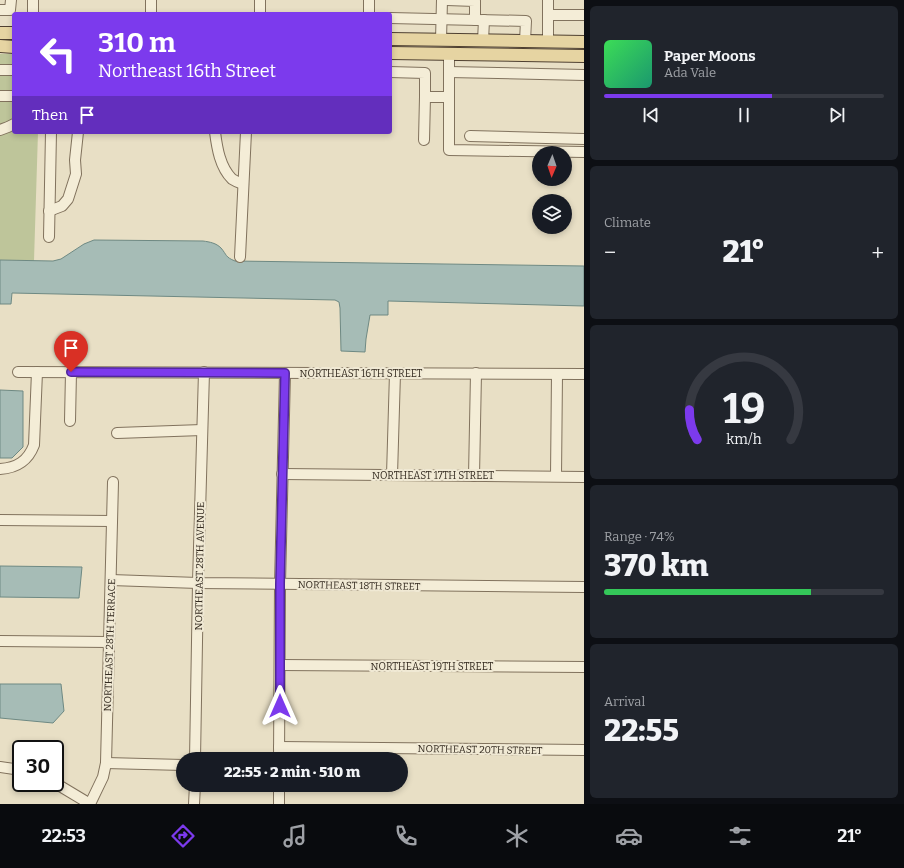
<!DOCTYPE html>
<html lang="en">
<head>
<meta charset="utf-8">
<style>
	:root { --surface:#171b24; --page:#20242c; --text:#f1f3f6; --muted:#9ea1a6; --line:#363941; --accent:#7c3aed }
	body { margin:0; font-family:Bitter,serif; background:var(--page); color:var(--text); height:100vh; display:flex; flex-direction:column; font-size:15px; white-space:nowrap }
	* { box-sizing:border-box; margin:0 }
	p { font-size:13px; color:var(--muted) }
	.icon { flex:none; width:22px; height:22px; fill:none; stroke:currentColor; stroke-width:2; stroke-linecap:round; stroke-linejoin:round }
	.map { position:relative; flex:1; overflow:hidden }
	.drawer { display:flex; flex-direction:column; gap:6px; padding:6px; background:#0d0f14; width:320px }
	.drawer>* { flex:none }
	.hud { position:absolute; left:12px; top:12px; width:380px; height:122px; border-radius:4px; box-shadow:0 2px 6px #0003; background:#7c3aed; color:#fff; overflow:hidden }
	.needle { width:26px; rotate:182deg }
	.fabs { position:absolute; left:532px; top:146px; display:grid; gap:8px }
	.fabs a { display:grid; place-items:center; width:40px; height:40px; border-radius:50%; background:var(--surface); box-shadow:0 2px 6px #0003; font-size:20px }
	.speed { position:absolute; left:12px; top:740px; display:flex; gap:8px; font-size:20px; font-weight:700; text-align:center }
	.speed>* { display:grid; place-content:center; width:52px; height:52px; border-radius:50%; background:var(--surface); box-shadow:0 2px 6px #0003; line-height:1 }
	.speed .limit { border:2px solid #111; border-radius:6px; background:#fff; color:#111 }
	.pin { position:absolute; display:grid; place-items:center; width:34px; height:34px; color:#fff; margin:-41px -17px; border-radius:50% 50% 50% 0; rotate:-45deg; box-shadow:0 0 4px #0007 }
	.pin .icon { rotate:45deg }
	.me { position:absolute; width:44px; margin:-22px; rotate:0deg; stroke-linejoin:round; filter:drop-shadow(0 0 3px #0008) }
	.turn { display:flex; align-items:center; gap:14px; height:84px; padding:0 20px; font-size:18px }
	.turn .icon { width:52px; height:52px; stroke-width:2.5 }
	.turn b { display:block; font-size:28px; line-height:34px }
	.then { display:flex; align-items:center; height:38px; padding:0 20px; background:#0003; gap:8px; font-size:15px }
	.big { font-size:30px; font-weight:800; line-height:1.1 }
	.drawer .card { flex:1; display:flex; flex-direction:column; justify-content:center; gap:6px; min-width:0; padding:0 14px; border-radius:6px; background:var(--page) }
	.drawer .dial { align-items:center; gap:0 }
	.dial svg { height:104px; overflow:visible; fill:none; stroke:var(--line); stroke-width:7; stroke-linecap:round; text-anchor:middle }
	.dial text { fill:var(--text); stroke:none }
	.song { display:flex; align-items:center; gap:12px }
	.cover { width:48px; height:48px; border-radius:6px; background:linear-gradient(135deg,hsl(130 70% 55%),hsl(160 70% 35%)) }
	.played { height:4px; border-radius:2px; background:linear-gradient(90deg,var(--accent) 60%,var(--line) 60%) }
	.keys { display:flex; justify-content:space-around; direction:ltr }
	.heat { display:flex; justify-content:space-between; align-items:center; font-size:22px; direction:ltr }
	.charge { height:6px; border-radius:3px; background:linear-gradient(90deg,#34c759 74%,var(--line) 0) }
	.trip { position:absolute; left:176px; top:752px; width:232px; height:40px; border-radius:20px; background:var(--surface); box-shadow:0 2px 6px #0003; font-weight:800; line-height:40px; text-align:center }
	.menu { display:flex; height:64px; justify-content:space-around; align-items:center; background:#090b0e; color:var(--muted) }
	.menu .icon { width:28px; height:28px }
	.menu .active { color:var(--accent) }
	.menu b { font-size:18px; color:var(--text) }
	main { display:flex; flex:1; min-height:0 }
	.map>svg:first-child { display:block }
	.green { fill:#bec59a }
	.water { fill:#a6bcb6; stroke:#6e8983 }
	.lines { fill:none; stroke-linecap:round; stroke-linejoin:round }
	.minor-casing { stroke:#81725d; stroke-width:12 }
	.major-casing { stroke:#4f4031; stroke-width:14 }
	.minor { stroke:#f4edd7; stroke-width:10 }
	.major { stroke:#e6d4a2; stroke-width:12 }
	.route-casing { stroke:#51269a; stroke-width:10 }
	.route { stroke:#7c3aed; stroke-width:7 }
	.labels { text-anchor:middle; stroke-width:4; stroke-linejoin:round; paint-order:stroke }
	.street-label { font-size:10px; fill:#332a1f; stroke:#f0e9d4 }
</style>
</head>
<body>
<main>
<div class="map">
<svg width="584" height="804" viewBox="0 0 584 804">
	<rect width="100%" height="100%" fill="#e8dfc5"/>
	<polygon class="green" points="0,54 14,54 14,132 38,132 34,261 0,260"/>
	<g class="water">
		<path d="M94,240L203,241C210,242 216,243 221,248C227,255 225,257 235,261L584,266V306L388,301V315H370L366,339L365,352L341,351L340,308L339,302L335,300L12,293L11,304H0V260L53,261L61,259L84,244Z"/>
		<polygon points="0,390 23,391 23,447 12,458 0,458"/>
		<polygon points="0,566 82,567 79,598 0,597"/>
		<polygon points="0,684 61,684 64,711 53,723 0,718"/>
	</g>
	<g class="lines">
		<defs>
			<g id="minor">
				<polyline points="447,0 475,1 475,20"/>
				<polyline points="548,0 548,41"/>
				<polyline points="0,10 10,10 11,0"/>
				<polyline points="33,14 33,0"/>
				<polyline points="151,14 151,0"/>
				<polyline points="260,14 260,0"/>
				<polyline points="369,14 369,0"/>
				<polyline points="548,15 584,15"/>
				<polyline points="390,18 526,21 525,41"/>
				<polyline points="441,40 442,0"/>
				<polyline points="483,41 484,20"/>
				<polyline points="449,54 449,150 584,152"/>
				<polyline points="0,70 14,70"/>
				<polyline points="390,72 425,73 425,97"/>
				<polyline points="449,72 584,75"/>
				<polyline points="0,96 14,96"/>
				<polyline points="0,130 8,127 14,124"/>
				<path d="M215,132C217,148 220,167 232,179C235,181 240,183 243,184"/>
				<polyline points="470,136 584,139"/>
				<polyline points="424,140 425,97 449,97"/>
				<polyline points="49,211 62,206 68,199 76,174 75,160 78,132"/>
				<polyline points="49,237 51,132"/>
				<polyline points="240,257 246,132"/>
				<polyline points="18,372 584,374"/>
				<polyline points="70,421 71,372"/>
				<polyline points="117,433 202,430"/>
				<path d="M0,469C17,468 28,461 34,445L37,372"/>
				<polyline points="282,474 584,477"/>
				<polyline points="392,475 395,373"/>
				<polyline points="474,476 476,373"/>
				<polyline points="556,476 557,374"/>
				<polyline points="0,520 112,521"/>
				<polyline points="111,580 198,583 584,587"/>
				<polyline points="0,641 109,642"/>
				<polyline points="280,665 584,667"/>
				<polyline points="279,747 584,750"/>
				<polyline points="195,759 198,583 204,372"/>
				<polyline points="279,759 280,584 285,373"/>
				<polyline points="106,763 183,765"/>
				<polyline points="0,767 21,770"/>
				<polyline points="55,783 90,804"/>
				<polyline points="90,804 103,777 106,763 113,482"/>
				<polyline points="194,804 195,785"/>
				<polyline points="279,804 279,785"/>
			</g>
			<g id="major">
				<polyline points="0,33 14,33"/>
				<polyline points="390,39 584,42"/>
				<polyline points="0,46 14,47"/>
				<polyline points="390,53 584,56"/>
			</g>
		</defs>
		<use href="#minor" class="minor-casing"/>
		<use href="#major" class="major-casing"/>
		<use href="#minor" class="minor"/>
		<use href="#major" class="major"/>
	</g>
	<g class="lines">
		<defs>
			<polyline id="route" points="71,372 285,373 280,584 280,706"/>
		</defs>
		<use href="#route" class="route-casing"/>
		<use href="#route" class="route"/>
	</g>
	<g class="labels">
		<g class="street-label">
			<text x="361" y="377">NORTHEAST 16TH STREET</text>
			<text x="433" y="479">NORTHEAST 17TH STREET</text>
			<text transform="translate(199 566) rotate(-89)" y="4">NORTHEAST 28TH AVENUE</text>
			<text transform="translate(359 585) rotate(1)" y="4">NORTHEAST 18TH STREET</text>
			<text transform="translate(109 645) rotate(-88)" y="4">NORTHEAST 28TH TERRACE</text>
			<text x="432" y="670">NORTHEAST 19TH STREET</text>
			<text transform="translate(480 749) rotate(1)" y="4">NORTHEAST 20TH STREET</text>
		</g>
	</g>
</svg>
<div class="fabs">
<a><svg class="needle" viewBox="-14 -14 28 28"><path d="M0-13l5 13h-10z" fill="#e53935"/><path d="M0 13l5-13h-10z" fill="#9ea1a6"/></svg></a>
<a><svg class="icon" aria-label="layers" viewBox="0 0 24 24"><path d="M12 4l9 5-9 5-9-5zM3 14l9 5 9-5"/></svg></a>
</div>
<div class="speed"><div class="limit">30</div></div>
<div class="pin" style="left:71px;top:372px;background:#d93025"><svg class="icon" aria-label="arrive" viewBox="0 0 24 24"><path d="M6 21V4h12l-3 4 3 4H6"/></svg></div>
<svg class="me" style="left:280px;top:706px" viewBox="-20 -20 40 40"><path d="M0-17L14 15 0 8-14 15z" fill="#7c3aed" stroke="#fff" stroke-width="4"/></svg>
<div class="trip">22:55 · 2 min · 510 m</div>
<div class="hud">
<div class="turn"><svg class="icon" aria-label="left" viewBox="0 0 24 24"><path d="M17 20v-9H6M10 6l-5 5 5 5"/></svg><div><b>310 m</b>Northeast 16th Street</div></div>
<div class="then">Then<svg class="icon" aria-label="arrive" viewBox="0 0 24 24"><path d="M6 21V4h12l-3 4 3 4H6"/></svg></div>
</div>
</div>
<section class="drawer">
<div class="card">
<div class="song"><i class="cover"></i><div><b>Paper Moons</b><p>Ada Vale</p></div></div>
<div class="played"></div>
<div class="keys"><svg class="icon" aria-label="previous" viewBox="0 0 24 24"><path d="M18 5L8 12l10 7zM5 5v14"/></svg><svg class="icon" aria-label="pause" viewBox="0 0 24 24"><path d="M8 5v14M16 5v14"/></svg><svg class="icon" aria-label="next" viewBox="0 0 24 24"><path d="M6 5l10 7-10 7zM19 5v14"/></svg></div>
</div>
<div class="card"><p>Climate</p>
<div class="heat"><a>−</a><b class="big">21°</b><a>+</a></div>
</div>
<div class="card dial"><svg viewBox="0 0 100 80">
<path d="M14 69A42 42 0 1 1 86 69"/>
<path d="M14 69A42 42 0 0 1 8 46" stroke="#7c3aed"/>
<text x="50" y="56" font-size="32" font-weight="700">19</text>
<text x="50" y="72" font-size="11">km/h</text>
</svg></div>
<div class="card"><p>Range · 74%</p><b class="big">370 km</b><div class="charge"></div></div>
<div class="card"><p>Arrival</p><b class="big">22:55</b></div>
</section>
</main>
<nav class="menu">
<b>22:53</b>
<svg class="icon active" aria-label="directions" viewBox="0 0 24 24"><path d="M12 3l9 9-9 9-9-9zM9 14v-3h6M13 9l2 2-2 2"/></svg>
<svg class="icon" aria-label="music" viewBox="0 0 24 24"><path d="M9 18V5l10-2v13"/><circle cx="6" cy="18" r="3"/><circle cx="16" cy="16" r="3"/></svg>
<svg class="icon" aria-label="phone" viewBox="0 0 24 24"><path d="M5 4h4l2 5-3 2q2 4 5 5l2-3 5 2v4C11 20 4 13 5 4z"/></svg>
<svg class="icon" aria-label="climate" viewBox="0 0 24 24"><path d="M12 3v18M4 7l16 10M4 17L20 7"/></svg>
<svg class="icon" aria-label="car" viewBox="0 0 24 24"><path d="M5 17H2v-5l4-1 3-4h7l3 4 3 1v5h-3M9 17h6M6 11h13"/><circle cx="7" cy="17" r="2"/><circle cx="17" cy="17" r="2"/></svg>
<svg class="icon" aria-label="filters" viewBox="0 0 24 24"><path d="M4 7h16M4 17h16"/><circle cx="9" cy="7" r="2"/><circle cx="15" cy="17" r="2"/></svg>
<b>21°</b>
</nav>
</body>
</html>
